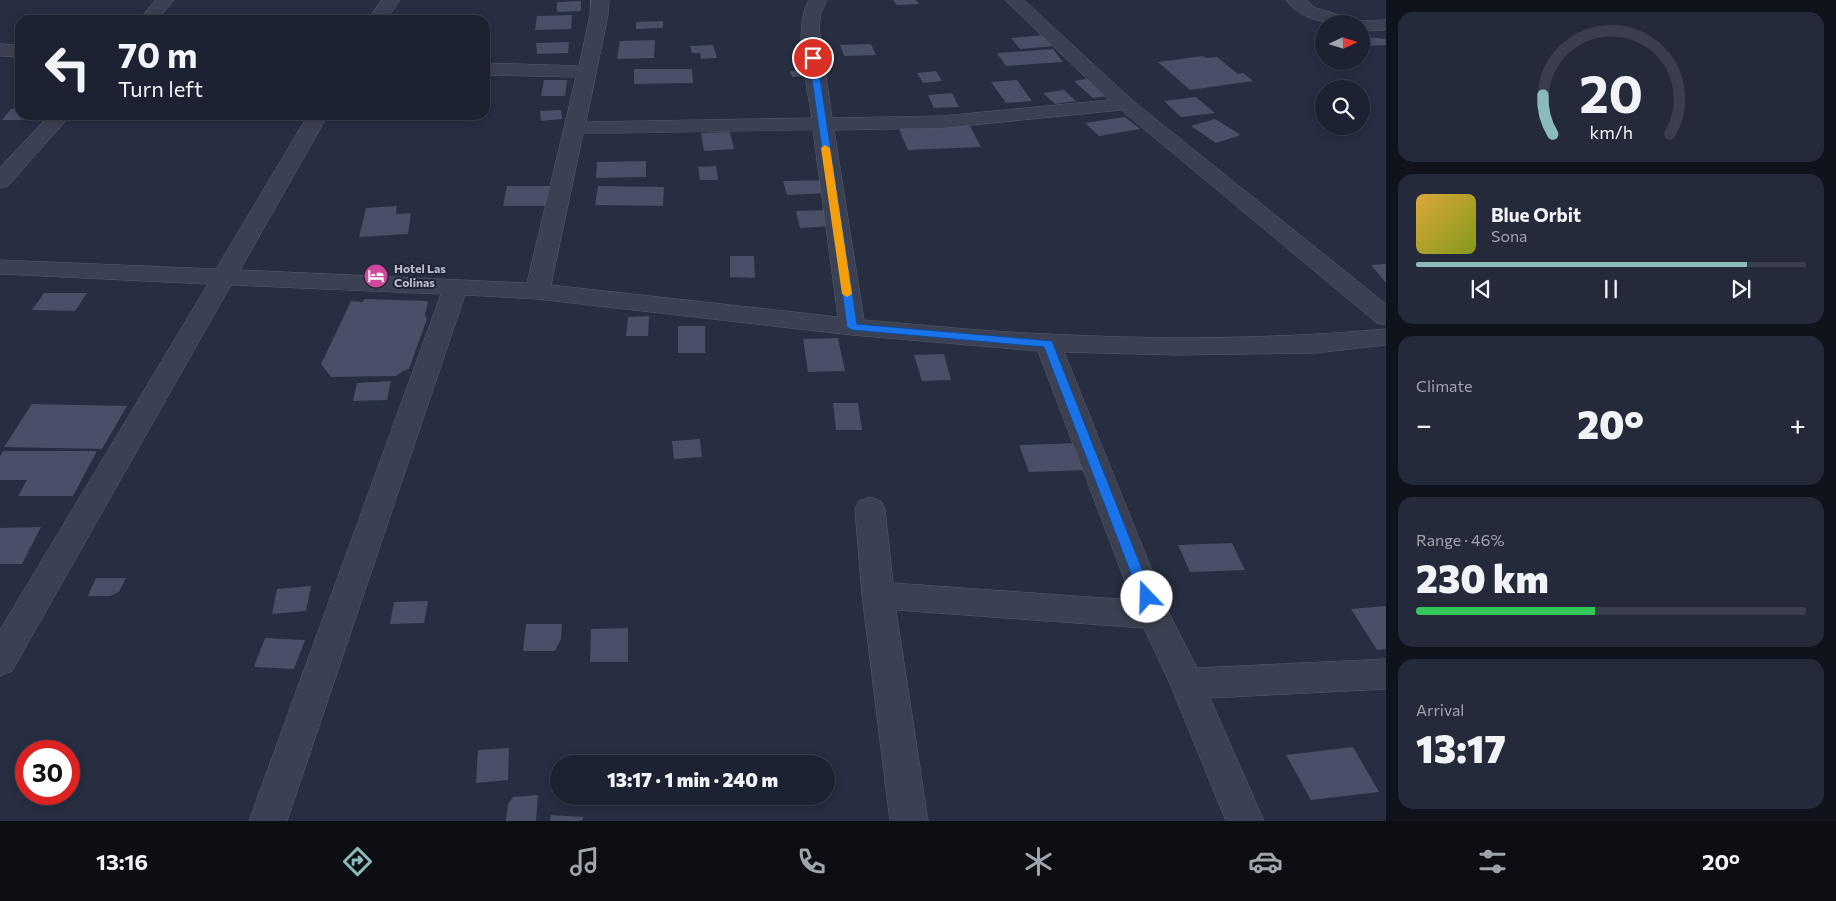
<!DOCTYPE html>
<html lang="en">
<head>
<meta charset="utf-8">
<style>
	:root { --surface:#1d2232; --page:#252a3a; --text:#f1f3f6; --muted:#a0a4ac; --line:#3b3f4d; --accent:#8bbbb9 }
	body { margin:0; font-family:Commissioner,sans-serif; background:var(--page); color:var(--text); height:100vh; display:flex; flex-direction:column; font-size:19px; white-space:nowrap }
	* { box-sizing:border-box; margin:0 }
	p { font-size:16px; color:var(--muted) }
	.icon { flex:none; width:28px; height:28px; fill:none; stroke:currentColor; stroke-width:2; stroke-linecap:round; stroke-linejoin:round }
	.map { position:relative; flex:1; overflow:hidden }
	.sheet { display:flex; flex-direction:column; gap:12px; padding:12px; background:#10131c; width:450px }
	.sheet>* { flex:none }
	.guide { position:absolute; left:15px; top:15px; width:475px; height:105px; border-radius:15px; box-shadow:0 2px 8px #0003,0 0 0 1px var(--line); background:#1d2232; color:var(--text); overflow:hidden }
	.needle { width:32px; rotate:86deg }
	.fabs { position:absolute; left:1315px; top:15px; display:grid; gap:10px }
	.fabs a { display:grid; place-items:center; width:55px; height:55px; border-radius:50%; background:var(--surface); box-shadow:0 2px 8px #0003,0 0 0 1px var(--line); font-size:25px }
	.speed { position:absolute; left:15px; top:740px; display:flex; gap:10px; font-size:25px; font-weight:700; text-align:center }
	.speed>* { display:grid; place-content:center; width:65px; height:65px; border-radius:50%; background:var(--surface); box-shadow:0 2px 8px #0003,0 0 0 1px var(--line); line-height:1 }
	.speed .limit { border:8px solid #d22; background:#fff; color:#111 }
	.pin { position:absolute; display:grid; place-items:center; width:42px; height:42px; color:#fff; margin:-21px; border:2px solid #fff; border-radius:50%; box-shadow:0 1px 5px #0007 }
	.me { position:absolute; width:55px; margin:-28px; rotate:339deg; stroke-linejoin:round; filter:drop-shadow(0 0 4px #0008) }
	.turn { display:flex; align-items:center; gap:18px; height:105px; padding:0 20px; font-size:22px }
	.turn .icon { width:65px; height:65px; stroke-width:2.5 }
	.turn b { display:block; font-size:35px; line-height:42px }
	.big { font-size:38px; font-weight:800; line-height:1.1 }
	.sheet .card { flex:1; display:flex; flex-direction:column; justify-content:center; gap:8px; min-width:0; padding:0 18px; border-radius:15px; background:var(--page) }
	.sheet .dial { align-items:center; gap:0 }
	.dial svg { height:130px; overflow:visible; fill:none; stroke:var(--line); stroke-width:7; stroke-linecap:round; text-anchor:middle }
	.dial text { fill:var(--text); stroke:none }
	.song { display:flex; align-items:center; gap:15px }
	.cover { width:60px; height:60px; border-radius:8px; background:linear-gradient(135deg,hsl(40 70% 55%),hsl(70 70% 35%)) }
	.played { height:5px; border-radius:2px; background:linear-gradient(90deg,var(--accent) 85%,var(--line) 85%) }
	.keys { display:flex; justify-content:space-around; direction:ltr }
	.heat { display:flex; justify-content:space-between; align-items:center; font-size:28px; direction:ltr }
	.charge { height:8px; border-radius:4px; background:linear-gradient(90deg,#34c759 46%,var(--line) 0) }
	.trip { position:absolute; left:550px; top:755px; width:285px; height:50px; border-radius:25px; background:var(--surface); box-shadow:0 2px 8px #0003,0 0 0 1px var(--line); font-weight:800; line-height:50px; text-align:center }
	.tabs { display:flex; height:80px; justify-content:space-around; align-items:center; background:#0c0e14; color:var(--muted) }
	.tabs .icon { width:35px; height:35px }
	.tabs .selected { color:var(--accent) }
	.tabs b { font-size:22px; color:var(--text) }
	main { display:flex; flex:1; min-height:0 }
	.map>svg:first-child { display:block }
	.building { fill:#484f66 }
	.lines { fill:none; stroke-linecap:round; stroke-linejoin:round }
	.minor-casing { stroke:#565c6c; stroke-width:1 }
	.minor { fill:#3b4152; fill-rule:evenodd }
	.route { fill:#1a73e8; stroke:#114b97 }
	.slow { fill:#f59e0b }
	.labels { text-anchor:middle; stroke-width:4; stroke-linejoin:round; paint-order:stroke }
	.poi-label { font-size:12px; font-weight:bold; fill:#b8bccb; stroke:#202637; text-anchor:start }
</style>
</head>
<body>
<main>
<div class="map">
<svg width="1386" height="821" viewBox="0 0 1386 821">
	<rect width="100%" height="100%" fill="#272e42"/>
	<g class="building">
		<polygon points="893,0 916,0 919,4 897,5"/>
		<polygon points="581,1 581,11 557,12 557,2"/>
		<polygon points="32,14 67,14 62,20 27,20"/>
		<polygon points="572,15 571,29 535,30 537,16"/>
		<polygon points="663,21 663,28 636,29 636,22"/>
		<polygon points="1361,30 1369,37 1386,39 1386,45 1361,46"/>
		<polygon points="1045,35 1055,46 1020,49 1011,38"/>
		<polygon points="655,40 654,58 617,59 620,41"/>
		<polygon points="569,42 568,53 537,54 536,43"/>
		<polygon points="871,44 876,55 844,56 840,45"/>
		<polygon points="713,45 717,58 701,59 700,53 692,53 690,46"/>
		<polygon points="1053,49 1063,62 1006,66 997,53"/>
		<polygon points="1203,56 1206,58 1217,57 1238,74 1243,73 1253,81 1190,90 1158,62"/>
		<polygon points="634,69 692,69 693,83 634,84"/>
		<polygon points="809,70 811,76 792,77 790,71"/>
		<polygon points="936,71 942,81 923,83 917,73"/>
		<polygon points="1091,78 1110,96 1093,98 1074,81"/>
		<polygon points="544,80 567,80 565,96 541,96"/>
		<polygon points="1017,80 1032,101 1006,103 991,82"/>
		<polygon points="1064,90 1076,101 1055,104 1043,93"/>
		<polygon points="952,93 959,107 934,108 928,95"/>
		<polygon points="1196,97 1215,113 1181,117 1164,101"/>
		<polygon points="11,109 20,109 20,115 48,115 44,120 2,120"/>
		<polygon points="561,110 562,119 541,121 540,111"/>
		<polygon points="1125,117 1140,129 1099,136 1085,123"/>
		<polygon points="1215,119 1241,135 1216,143 1191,126"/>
		<polygon points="969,124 981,147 908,150 898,127"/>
		<polygon points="730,132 734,149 704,151 701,133"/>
		<polygon points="646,161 646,177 596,178 597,162"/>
		<polygon points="716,166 718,180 700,180 698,167"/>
		<polygon points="826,180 829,193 787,195 783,181"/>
		<polygon points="507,186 553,186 550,206 503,206"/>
		<polygon points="598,186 664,187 663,206 595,205"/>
		<polygon points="397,206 396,214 411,213 408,234 359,237 366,208"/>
		<polygon points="831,210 836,226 800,228 796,211"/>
		<polygon points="730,256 754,256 755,278 730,277"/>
		<polygon points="1386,264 1386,283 1371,265"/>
		<polygon points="44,293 87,293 75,311 32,310"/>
		<polygon points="365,299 428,301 425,315 427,319 409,369 403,371 396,376 331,377 321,364 351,301 362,302"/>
		<polygon points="649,316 648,336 626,336 628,317"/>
		<rect x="678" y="326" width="27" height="27"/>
		<polygon points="838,338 845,371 808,372 803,339"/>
		<polygon points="944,354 951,380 922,381 914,355"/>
		<polygon points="391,381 387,400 353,401 357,383"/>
		<polygon points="833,403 858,403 862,430 836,430"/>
		<polygon points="32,404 127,406 102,449 4,447"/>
		<polygon points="700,439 702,457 674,459 672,441"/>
		<polygon points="1077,443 1088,470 1029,472 1019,445"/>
		<polygon points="3,451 97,451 73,496 18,496 27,480 0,480 0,456"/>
		<polygon points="41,527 22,564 0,564 0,528"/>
		<polygon points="1232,543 1245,570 1190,572 1178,545"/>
		<polygon points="96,578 126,578 119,592 110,596 88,596"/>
		<polygon points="311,586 306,611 272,614 277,589"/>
		<polygon points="428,601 424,623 390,624 394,602"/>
		<polygon points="1386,606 1386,649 1377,650 1351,609"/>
		<polygon points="526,624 562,624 561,639 555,651 523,651"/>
		<polygon points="628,628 628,662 590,662 591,629"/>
		<polygon points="265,638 305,640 294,669 254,667"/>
		<polygon points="1353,747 1379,792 1311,800 1286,755"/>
		<polygon points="509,748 508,780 476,783 478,750"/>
		<polygon points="538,795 536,821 506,821 508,804 513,797"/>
		<polygon points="551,815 583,817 582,821 550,821"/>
	</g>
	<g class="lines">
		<defs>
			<g id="minor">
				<polygon points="156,0 174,0 157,20 139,20"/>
				<polygon points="382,0 400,0 386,20 368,20"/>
				<path d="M591,0H609L608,15L586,122L812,118C807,85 792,29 809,0H827L821,13L819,28L832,118L942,116L1109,100L1005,0H1024L1132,100L1386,304V325L1377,323L1121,110L942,128L834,130L864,320C925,325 987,332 1049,334C1161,340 1274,339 1386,329V345L1315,353L1176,355L1064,352L1170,615L1197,668L1386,659V689L1210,698L1264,821H1226L1170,684L1144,628L896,610L928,821H890L862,595L855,509L859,501L870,497L881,501L885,509L893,583L1132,600L1038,351L852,335L537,299L465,295L287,821H249L441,294L231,285L12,671L0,676V630L208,284L0,274V260L216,269L308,115H328L240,270L527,283L576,77L485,75V63L579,66L590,15ZM813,130L838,317L551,285L583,134Z"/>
				<path d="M1286,0H1306L1316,8L1360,21L1386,20V30L1361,31V24C1335,24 1303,24 1286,0Z"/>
				<polygon points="0,44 20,45 20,57 0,56"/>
				<polygon points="50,115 71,115 8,186 0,188 0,168"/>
			</g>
		</defs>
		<use href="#minor" class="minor-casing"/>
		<use href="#minor" class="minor"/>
	</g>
	<polygon class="route" points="813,56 817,58 857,324 1052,341 1153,597 1151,601 1147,603 1142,601 1140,597 1044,347 852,330 847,327 809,58"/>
	<polygon class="slow" points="825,145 830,148 852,294 847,297 842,294 821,148"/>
	<defs>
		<symbol id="hotel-disc" viewBox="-11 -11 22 22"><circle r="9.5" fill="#d1479c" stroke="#202637"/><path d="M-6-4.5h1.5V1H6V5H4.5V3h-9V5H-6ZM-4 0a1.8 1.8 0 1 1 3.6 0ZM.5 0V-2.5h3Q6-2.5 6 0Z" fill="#fff"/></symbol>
	</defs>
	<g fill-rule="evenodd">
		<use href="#hotel-disc" x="362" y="262" width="28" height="28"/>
	</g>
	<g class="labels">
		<g class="poi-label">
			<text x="394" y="273">Hotel Las<tspan x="394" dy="14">Colinas</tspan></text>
		</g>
	</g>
</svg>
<div class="fabs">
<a><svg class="needle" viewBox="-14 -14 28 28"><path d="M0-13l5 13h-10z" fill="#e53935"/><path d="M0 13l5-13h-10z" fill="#a0a4ac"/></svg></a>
<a><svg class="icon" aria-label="search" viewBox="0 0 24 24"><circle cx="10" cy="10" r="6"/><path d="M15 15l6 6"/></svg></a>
</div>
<div class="speed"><div class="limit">30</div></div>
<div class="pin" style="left:813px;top:58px;background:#d93025"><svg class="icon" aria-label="arrive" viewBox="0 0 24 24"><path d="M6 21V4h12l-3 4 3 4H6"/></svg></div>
<svg class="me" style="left:1147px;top:597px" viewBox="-20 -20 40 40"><circle r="19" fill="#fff"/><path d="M0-13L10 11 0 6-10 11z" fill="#1a73e8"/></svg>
<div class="trip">13:17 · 1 min · 240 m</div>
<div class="guide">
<div class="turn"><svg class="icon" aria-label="left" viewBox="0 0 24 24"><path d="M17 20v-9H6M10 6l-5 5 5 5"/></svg><div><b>70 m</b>Turn left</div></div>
</div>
</div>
<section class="sheet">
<div class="card dial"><svg viewBox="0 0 100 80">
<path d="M14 69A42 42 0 1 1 86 69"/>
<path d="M14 69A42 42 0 0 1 8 45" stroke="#8bbbb9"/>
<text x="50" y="56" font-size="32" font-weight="700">20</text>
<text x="50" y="72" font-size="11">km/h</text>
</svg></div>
<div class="card">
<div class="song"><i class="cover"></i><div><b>Blue Orbit</b><p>Sona</p></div></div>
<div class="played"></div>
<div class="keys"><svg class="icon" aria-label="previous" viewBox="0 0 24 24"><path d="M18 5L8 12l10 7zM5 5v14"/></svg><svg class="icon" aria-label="pause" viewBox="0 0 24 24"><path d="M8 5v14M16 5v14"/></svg><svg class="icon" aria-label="next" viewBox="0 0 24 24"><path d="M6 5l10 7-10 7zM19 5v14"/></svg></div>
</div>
<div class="card"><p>Climate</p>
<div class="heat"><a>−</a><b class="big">20°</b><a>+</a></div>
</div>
<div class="card"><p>Range · 46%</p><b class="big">230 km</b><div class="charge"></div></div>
<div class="card"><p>Arrival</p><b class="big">13:17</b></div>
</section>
</main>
<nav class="tabs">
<b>13:16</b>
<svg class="icon selected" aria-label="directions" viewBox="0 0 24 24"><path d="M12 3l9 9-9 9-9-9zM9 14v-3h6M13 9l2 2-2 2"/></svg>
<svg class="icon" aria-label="music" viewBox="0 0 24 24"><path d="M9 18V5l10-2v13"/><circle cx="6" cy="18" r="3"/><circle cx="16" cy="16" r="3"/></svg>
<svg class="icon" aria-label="phone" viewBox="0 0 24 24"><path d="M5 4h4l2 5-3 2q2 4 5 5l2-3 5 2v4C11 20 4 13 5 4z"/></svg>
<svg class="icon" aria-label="climate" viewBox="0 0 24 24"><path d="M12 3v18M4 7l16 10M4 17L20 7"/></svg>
<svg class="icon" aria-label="car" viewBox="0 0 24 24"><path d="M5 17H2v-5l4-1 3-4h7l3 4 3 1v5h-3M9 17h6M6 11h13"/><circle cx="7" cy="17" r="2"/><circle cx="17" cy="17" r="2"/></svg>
<svg class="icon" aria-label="filters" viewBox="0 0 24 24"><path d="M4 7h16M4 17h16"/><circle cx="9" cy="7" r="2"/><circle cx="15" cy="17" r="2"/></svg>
<b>20°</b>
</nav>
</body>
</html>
